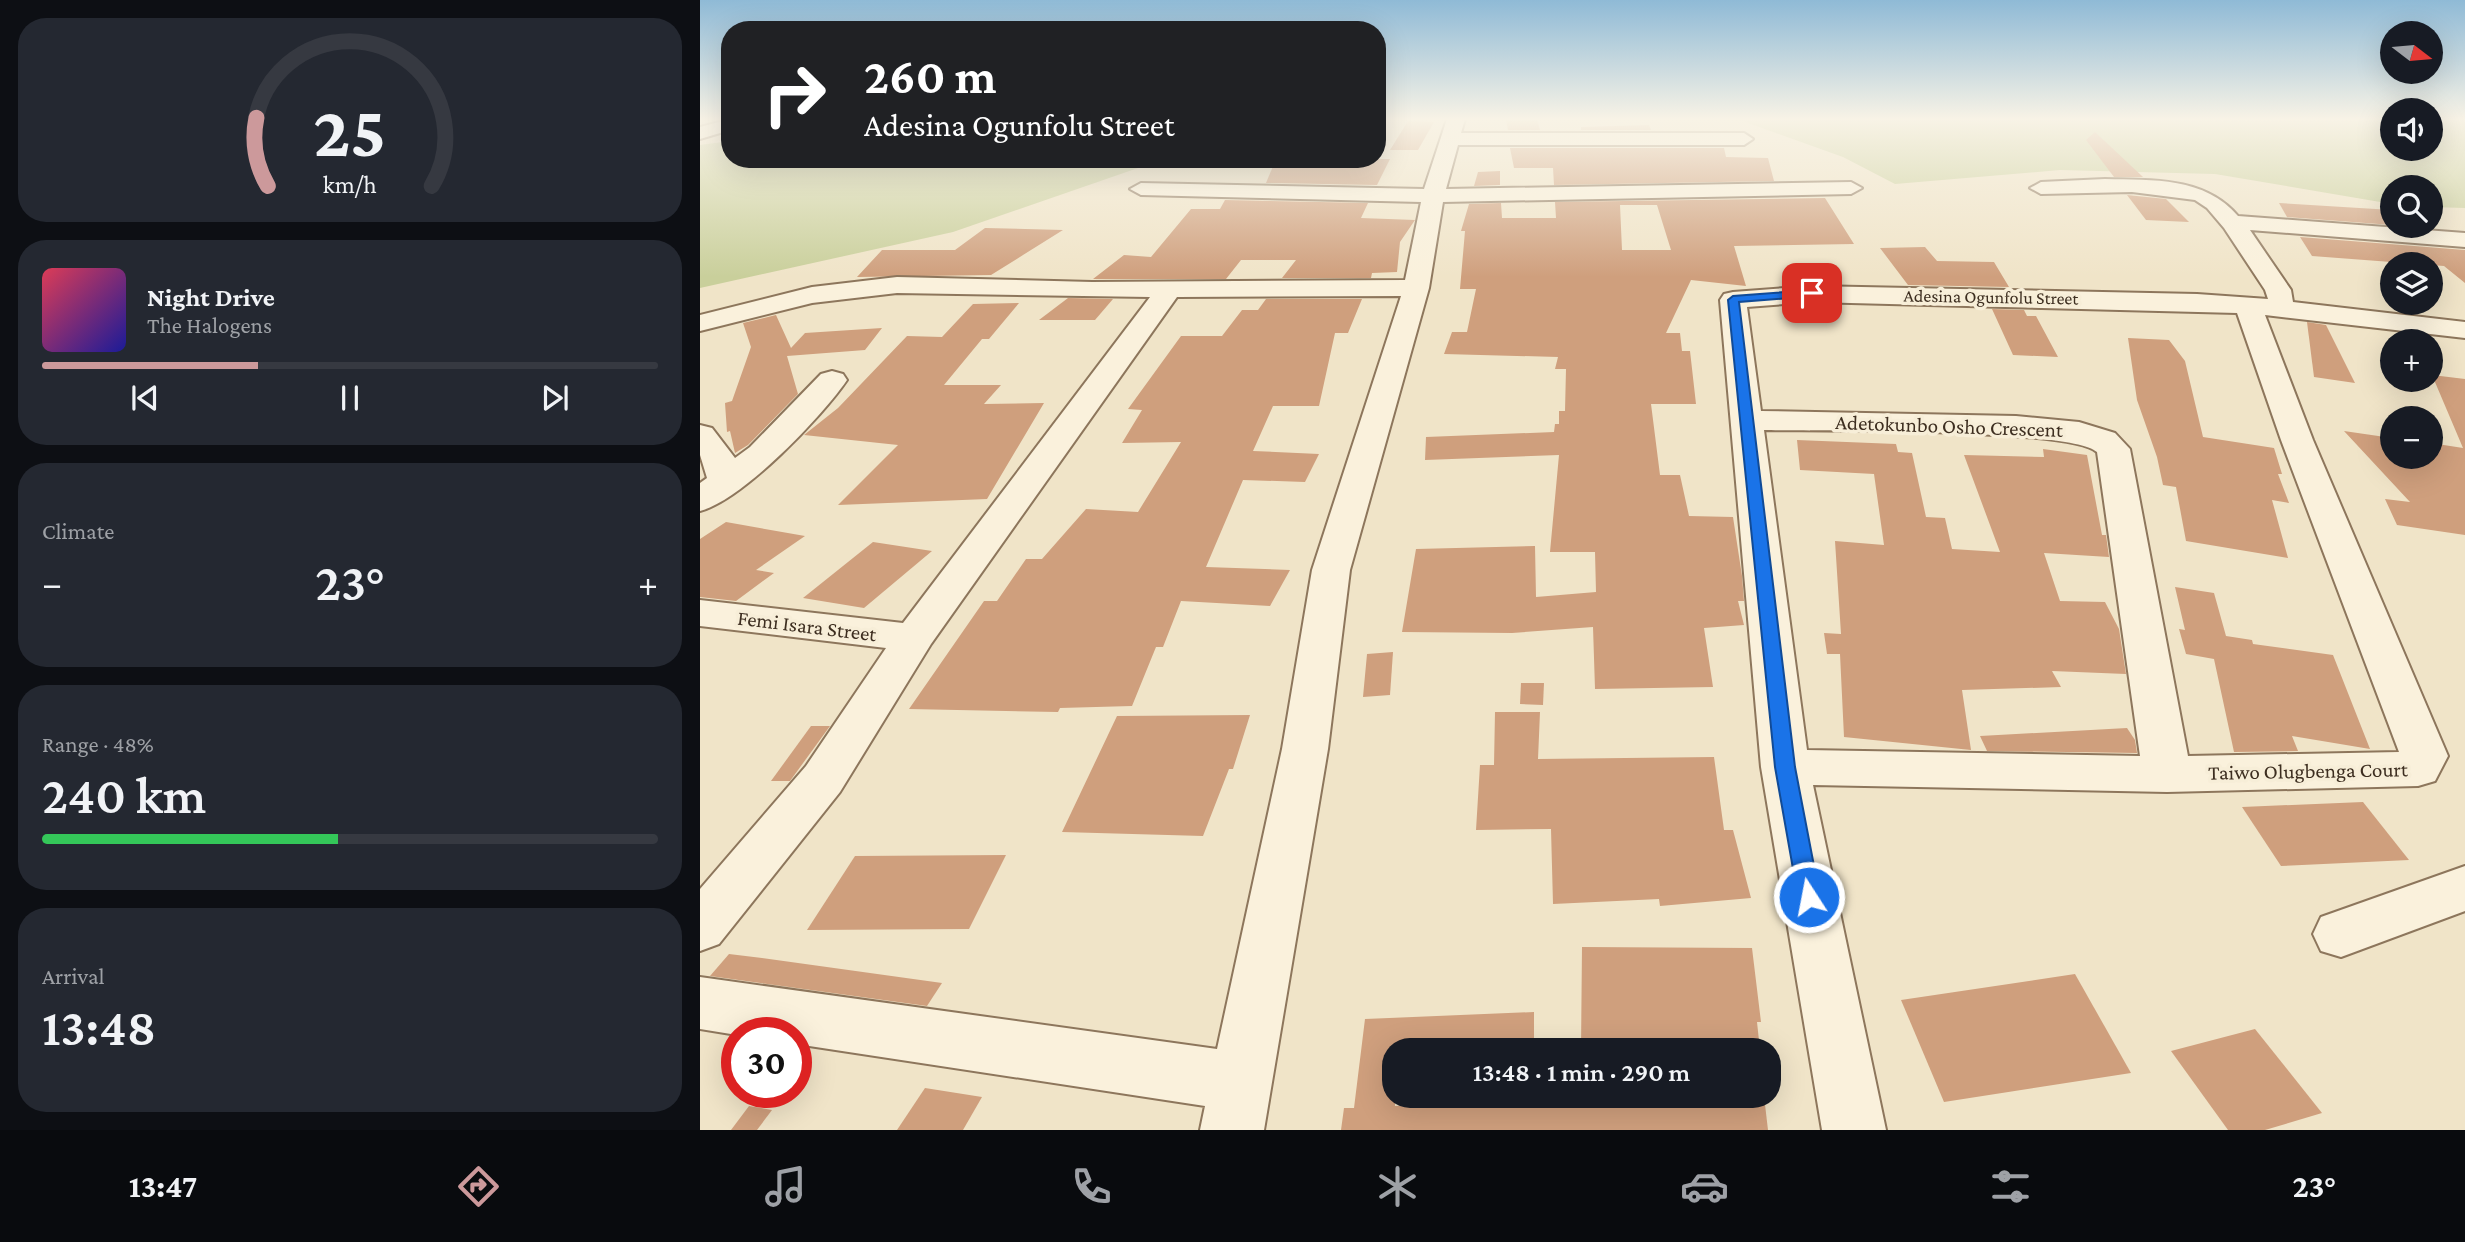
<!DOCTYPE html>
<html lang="en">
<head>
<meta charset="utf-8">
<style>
	:root { --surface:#171b24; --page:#242831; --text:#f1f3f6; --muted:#9ea1a6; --line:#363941; --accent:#cc999b }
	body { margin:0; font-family:"Crimson Pro",serif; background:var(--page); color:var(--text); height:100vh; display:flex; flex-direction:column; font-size:26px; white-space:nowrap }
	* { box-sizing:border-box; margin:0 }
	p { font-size:23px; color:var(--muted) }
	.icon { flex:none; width:38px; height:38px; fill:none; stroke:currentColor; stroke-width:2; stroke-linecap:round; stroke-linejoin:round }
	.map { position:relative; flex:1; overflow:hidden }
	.panel { display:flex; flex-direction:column; gap:18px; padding:18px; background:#0d0f14; width:700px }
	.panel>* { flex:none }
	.top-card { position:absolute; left:21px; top:21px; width:665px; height:147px; border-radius:28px; box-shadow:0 7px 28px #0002; background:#202124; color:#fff; overflow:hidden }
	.needle { width:46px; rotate:106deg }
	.buttons { position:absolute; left:1680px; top:21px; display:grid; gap:14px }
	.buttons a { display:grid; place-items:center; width:63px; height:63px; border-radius:50%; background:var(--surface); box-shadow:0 7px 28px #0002; font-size:35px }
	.speed { position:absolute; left:21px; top:1017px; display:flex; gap:14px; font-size:35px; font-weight:700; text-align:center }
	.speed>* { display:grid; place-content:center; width:91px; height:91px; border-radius:50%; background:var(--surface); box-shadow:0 7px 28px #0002; line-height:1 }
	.speed .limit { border:10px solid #d22; background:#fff; color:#111 }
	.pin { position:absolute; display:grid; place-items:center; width:60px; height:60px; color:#fff; margin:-30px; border-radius:14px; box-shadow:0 4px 10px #0006 }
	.me { position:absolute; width:77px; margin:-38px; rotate:349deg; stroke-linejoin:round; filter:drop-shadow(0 0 5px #0008) }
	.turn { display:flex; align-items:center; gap:24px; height:147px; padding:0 28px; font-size:32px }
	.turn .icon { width:91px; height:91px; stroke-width:2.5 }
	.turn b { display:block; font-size:49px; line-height:60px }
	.big { font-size:52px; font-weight:600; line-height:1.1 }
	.panel .widget { flex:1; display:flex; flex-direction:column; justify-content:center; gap:10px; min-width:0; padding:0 24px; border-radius:28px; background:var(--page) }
	.panel .dial { align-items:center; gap:0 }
	.dial svg { height:182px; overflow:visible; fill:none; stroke:var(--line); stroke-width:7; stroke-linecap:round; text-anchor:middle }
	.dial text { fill:var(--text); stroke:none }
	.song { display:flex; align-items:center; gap:21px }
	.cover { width:84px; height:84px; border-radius:10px; background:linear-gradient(135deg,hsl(350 70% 55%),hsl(240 70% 35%)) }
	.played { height:7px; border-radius:4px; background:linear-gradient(90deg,var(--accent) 35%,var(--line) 35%) }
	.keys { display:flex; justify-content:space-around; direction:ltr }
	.heat { display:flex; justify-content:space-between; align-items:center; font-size:38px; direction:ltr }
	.charge { height:10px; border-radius:5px; background:linear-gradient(90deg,#34c759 48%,var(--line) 0) }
	.trip { position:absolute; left:682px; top:1038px; width:399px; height:70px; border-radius:28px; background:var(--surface); box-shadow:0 7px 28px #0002; font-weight:600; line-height:70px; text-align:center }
	.tab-bar { display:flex; height:112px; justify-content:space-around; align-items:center; background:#090b0e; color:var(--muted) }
	.tab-bar .icon { width:49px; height:49px }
	.tab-bar .selected { color:var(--accent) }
	.tab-bar b { font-size:32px; color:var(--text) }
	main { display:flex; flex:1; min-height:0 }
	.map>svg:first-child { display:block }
	.green { fill:#c9cf9b }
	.building { fill:#cf9f7d; fill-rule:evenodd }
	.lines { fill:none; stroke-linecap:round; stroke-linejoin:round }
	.minor-casing { stroke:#8d765c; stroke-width:4 }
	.minor { fill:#faf1dc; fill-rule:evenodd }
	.route { fill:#1a73e8; stroke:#114b97; stroke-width:2 }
	.labels { text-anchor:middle; stroke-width:7; stroke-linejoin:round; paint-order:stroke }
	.far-street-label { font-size:18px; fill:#3d2e20; stroke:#f7eed8 }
	.street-label { font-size:21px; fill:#3d2e20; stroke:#f7eed8 }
</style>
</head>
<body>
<main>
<section class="panel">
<div class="widget dial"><svg viewBox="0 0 100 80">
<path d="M14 69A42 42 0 1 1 86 69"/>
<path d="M14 69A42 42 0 0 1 9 39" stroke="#cc999b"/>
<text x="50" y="56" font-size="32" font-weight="700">25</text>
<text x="50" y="72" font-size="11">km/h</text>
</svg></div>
<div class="widget">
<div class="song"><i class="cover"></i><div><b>Night Drive</b><p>The Halogens</p></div></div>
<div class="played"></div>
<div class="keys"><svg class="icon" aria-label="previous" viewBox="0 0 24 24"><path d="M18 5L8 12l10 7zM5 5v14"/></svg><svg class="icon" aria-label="pause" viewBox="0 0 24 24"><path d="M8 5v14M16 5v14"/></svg><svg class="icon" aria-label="next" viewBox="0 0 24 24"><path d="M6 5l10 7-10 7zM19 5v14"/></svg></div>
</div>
<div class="widget"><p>Climate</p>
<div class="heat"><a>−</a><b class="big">23°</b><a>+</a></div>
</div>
<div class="widget"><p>Range · 48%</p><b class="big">240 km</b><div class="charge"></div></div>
<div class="widget"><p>Arrival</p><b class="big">13:48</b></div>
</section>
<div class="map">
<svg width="1765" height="1130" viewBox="0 0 1765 1130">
	<rect width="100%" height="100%" fill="#f0e4c8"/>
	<g class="green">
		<polygon points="1037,119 1692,121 1692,149 1731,149 1731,119 1765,119 1765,208 1731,207 1731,187 1692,187 1692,204 1515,174 1360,170 1195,184 1143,157"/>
		<polygon points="30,141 30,159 464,159 253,232 0,288 0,145"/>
	</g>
	<g class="building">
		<polygon points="806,119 837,119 840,130 808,130"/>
		<polygon points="708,121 734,122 718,150 690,150"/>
		<polygon points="949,125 951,130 881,130 881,127"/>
		<polygon points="1395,132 1443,177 1414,177 1386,140"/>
		<polygon points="810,148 1024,148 1026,157 1068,158 1074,181 854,185 853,168 814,168"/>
		<polygon points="576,159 690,159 677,185 566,183"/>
		<polygon points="800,171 800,185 774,186 778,172"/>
		<polygon points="1427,195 1466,199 1489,222 1446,220"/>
		<path d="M1125,198L1154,244L1034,246L1046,286L991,280L966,333H980L982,351H990L996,404H951L960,475H980L989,516L1033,517L1042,576L1044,601H1038L1044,625L1004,628L1013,687L895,689L893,627L812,633L702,632L716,549L835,546L836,597L896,592L895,552H850L859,455L725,460L726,437L854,432L855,424H859V411H865L866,369H855L858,357L744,354L752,332H767L776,289H760L765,231H761L769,204L801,203L802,218H856L855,202ZM920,205H957L971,250H922Z"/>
		<polygon points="525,200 668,203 661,218 715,220 700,242 697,272 672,273 671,278 582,278 596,260 541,260 526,279 393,279 424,255 451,257 491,209 520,209"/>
		<polygon points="1579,203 1692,210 1692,225 1587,217"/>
		<polygon points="285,228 363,230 291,275 157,277 182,250 255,250"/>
		<polygon points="1600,237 1765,250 1765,283 1744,266 1612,256"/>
		<polygon points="1225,247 1237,261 1294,262 1309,287 1208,285 1180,248"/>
		<polygon points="368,298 413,299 395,320 339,320"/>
		<polygon points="566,299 662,299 648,333 635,333 619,406 573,406 553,451 619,454 605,482 543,480 506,567 590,570 570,606 481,601 463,647 456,647 432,706 360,708 358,712 209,709 284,601 297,601 326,559 342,559 386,509 438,512 481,442 422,443 442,410 428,409 481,336 522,336 542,310 558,310"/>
		<polygon points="319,303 289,339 282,339 244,385 301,385 284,404 344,403 287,499 138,505 198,445 104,435 138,408 207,336 242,337 273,304"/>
		<polygon points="1292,309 1324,310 1327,316 1336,316 1358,357 1313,355"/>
		<polygon points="76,315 91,348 105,333 182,328 165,350 87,356 98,394 48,445 35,453 30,431 27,432 25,403 32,401 51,347 43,323"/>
		<polygon points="1607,322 1626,325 1655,383 1614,377"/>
		<polygon points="1428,338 1469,340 1485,361 1503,437 1574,448 1582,474 1578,474 1589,503 1572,500 1588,558 1486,541 1476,487 1463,485 1457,457 1437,400"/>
		<polygon points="1732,375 1765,379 1765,535 1697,525 1685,499 1710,502 1644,431 1692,438 1692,457 1731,457 1731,443 1763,448"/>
		<polygon points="1097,440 1196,444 1198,452 1212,453 1226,517 1245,518 1252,549 1300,552 1264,455 1344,457 1343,449 1387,455 1402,535 1406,535 1409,557 1344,553 1360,601 1405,602 1419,629 1426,674 1352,671 1361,687 1262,690 1271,750 1144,737 1140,654 1127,654 1124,633 1141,634 1135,541 1184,545 1174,474 1100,470"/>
		<polygon points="26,522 105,536 56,570 74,573 36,601 0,597 0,539"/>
		<polygon points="173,542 232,551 164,608 103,598"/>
		<polygon points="1475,587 1514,593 1526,636 1552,640 1553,644 1633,655 1670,749 1592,736 1598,751 1534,752 1514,659 1486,654 1479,629 1485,630"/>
		<polygon points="693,652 690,695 663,697 667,654"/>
		<polygon points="821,683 844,683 843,705 820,704"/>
		<polygon points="795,712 840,712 838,759 1014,757 1024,830 1033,830 1051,898 960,906 959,899 853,904 851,829 776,830 780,765 794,765"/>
		<polygon points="550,715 533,769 529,769 503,836 362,832 417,716"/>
		<polygon points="111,726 130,726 90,781 71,781"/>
		<polygon points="1427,728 1435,740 1437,753 1287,751 1280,736"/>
		<polygon points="1663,802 1709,860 1581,866 1542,807"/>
		<polygon points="306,855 269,929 107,930 155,856"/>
		<polygon points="882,947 1052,948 1061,1022 1057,1022 1060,1050 881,1050"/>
		<polygon points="29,954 62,958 242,983 227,1006 10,976"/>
		<polygon points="1375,974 1431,1073 1244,1102 1201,1000"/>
		<polygon points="834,1012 834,1050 695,1050 695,1106 854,1099 854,1096 1064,1096 1068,1130 641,1130 644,1108 654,1108 665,1019"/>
		<polygon points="1555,1029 1622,1113 1565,1130 1528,1130 1471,1051"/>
		<polygon points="225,1088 282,1097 263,1130 197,1130"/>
		<polygon points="49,1106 72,1110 57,1130 31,1130"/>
	</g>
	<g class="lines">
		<defs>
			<g id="minor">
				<polygon points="30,119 30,130 0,139 0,127"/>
				<polygon points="747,119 765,119 761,133 1044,133 1053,139 1044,145 758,145 746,189 1151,182 1162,188 1151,194 743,202 729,288 650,570 628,749 564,1130 500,1130 505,1106 96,1044 96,1032 37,1035 0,1029 0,977 517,1049 582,749 612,570 701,296 477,297 231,644 140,792 19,944 0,951 0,889 106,766 186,648 0,626 0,600 203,623 450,297 197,293 112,303 0,331 0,315 112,287 197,277 392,282 705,280 721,202 441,195 430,189 441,183 724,189"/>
				<path d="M1405,179C1453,180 1505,177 1538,216L1765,233V247L1550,230L1591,290L1593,302L1765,322V338L1565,315L1613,440L1748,756L1735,781L1718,786L1467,792L1113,785L1186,1130H1122L1061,767L1020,300L1024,294L1033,292L1112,286L1497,294L1568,299L1565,290L1524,228L1507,208L1495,200L1432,192L1341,194L1330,188L1341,182ZM1112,302L1537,313L1581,440L1699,752L1488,756L1430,449L1415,433L1379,422L1316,416L1061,411L1047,307ZM1064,430C1115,431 1371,428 1397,452L1440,756L1107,750Z"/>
				<path d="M132,371L143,374L147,380C122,417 42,500 0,511V483L7,478L0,455V425L12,428L35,458L50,447L121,374Z"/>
				<polygon points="1765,866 1765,911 1641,957 1621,951 1613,934 1621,917"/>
			</g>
		</defs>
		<use href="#minor" class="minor-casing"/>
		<use href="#minor" class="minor"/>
	</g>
	<linearGradient id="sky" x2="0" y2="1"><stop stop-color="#8fbad6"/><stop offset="0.43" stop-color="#f8f3e6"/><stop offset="1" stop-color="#f8f3e6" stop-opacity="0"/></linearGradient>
	<rect width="1765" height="277" fill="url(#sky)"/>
	<polygon class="route" points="1112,290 1116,291 1116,296 1039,302 1095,767 1120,897 1117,903 1109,906 1101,903 1098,897 1075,767 1028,300 1033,296"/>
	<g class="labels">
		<g class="far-street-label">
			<text transform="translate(1291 297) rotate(1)" y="6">Adesina Ogunfolu Street</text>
		</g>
		<g class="street-label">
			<text transform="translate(1249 426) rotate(2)" y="7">Adetokunbo Osho Crescent</text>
			<text transform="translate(107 626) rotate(7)" y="7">Femi Isara Street</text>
			<text transform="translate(1608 771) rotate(-1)" y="7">Taiwo Olugbenga Court</text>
		</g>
	</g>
</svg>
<div class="buttons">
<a><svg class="needle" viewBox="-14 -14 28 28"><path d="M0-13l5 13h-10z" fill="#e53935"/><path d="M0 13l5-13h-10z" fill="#9ea1a6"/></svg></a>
<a><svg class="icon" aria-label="sound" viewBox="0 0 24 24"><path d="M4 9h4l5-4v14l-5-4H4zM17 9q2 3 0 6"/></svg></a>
<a><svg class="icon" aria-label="search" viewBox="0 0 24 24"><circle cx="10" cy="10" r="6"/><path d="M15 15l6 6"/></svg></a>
<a><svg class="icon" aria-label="layers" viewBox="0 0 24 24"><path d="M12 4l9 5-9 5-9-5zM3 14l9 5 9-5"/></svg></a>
<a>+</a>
<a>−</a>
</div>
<div class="speed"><div class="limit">30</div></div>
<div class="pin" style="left:1112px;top:293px;background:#d93025"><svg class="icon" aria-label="arrive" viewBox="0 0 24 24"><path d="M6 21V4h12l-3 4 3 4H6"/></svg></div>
<svg class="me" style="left:1109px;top:897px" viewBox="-20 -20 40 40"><circle r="17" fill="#1a73e8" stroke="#fff" stroke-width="3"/><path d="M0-11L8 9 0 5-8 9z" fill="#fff"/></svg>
<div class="trip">13:48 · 1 min · 290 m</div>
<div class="top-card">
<div class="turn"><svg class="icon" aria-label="right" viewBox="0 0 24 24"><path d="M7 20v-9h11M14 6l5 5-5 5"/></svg><div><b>260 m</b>Adesina Ogunfolu Street</div></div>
</div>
</div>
</main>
<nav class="tab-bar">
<b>13:47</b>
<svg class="icon selected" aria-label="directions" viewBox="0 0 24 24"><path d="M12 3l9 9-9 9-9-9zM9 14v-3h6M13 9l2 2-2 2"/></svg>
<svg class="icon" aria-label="music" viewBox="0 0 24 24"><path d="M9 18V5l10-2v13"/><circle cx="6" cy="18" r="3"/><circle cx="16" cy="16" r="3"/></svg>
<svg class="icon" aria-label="phone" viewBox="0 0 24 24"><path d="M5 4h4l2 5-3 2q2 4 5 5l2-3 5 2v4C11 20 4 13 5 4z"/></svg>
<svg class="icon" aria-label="climate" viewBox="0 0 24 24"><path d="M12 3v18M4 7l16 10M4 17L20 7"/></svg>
<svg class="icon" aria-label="car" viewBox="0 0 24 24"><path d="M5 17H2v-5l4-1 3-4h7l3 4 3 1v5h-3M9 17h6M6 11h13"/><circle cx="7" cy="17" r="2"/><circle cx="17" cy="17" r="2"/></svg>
<svg class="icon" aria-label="filters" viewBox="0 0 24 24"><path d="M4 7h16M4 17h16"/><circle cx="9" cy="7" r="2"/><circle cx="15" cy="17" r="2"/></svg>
<b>23°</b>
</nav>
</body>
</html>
